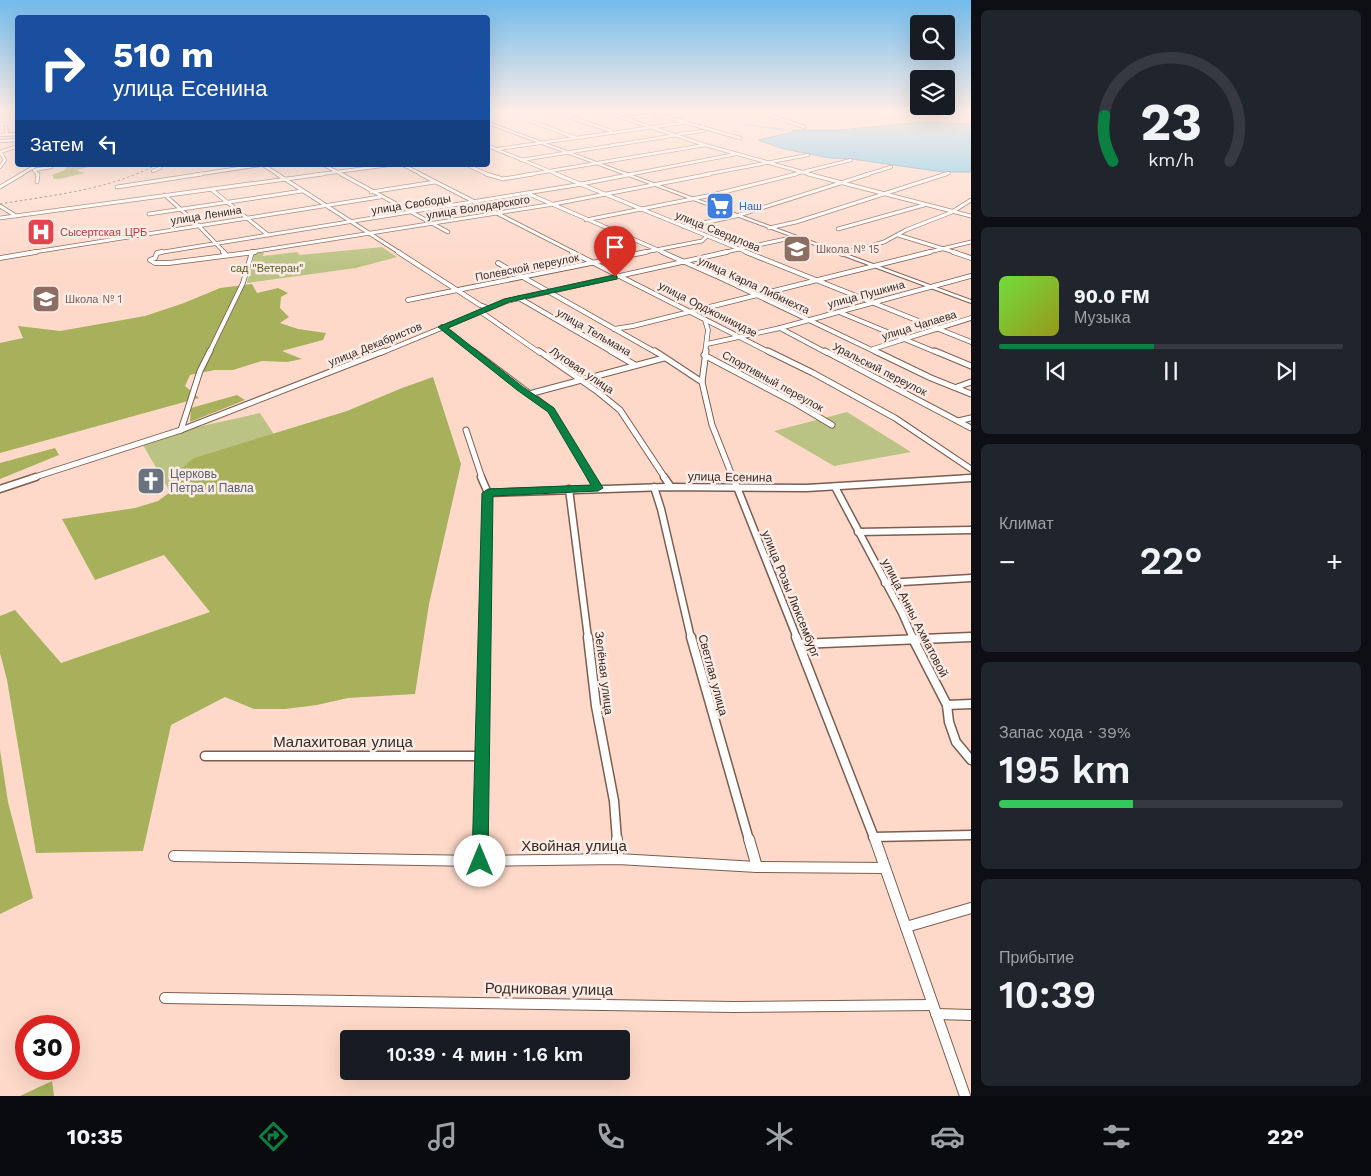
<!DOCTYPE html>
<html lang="ru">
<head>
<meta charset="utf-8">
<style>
	:root { --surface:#171b24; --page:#20242c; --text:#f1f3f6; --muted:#9ea1a6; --line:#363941; --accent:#0b8043 }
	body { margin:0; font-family:"Work Sans",sans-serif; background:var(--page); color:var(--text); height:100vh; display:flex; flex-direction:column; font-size:19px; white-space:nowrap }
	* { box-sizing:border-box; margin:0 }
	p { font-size:16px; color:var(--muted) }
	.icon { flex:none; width:28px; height:28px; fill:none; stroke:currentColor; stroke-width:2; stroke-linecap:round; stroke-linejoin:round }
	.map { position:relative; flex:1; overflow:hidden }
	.details { display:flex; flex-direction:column; gap:10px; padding:10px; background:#0d0f14; width:400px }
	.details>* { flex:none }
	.top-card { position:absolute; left:15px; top:15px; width:475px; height:152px; border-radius:5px; box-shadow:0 5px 20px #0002; background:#1a4fa0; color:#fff; overflow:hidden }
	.buttons { position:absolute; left:910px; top:15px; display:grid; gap:10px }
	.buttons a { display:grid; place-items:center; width:45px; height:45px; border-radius:5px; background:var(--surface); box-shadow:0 5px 20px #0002; font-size:25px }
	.speed { position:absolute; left:15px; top:1015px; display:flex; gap:10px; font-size:25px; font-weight:700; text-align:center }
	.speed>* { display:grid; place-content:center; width:65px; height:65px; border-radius:50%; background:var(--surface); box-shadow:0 5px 20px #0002; line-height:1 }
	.speed .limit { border:8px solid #d22; background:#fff; color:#111 }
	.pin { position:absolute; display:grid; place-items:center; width:42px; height:42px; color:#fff; margin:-51px -21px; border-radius:50% 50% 50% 0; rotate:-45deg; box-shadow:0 0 5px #0007 }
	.pin .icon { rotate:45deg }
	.me { position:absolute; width:55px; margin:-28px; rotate:0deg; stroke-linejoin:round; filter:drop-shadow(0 0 4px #0008) }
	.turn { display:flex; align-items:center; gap:18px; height:105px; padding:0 15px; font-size:22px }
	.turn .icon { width:65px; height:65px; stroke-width:2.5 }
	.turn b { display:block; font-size:35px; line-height:42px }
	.then { display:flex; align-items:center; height:48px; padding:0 15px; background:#0003; gap:10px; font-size:19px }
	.big { font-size:38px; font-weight:600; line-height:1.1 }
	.details .card { flex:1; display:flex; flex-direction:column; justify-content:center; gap:8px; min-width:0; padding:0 18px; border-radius:8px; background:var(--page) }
	.details .dial { align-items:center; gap:0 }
	.dial svg { height:130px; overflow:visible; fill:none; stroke:var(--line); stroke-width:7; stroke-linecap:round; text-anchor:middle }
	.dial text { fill:var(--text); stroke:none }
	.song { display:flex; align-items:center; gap:15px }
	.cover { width:60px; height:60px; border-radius:8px; background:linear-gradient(135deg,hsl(100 70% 55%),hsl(60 70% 35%)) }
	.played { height:5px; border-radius:2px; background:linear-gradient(90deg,var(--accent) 45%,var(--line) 45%) }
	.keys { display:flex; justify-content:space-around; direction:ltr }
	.heat { display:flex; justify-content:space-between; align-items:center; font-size:28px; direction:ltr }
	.charge { height:8px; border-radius:4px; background:linear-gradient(90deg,#34c759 39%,var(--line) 0) }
	.trip { position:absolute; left:340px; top:1030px; width:290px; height:50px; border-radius:5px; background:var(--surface); box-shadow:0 5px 20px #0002; font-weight:600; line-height:50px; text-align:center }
	.dock { display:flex; height:80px; justify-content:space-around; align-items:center; background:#090b0e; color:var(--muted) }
	.dock .icon { width:35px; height:35px }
	.dock .on { color:var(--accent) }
	.dock b { font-size:22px; color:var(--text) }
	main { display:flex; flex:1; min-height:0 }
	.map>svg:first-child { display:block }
	.green { fill:#bac384 }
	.forest { fill:#a7b15b }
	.water { fill:#62c6f0; stroke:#5597b3 }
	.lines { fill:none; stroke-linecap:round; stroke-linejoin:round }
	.river { fill:#62c6f0; fill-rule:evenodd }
	.minor-far6-casing { stroke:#7c5d4f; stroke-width:4 }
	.minor-far5-casing { stroke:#7c5d4f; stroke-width:4.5 }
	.minor-far4-casing { stroke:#7c5d4f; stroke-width:5.5 }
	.minor-far3-casing { stroke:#7c5d4f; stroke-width:7 }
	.minor-far2-casing { stroke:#7c5d4f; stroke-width:9 }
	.minor-far1-casing { stroke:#7c5d4f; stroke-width:11 }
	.minor-casing { stroke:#7c5d4f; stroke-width:12 }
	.major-casing { stroke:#7c5d4f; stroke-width:2 }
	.minor-far6 { stroke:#fff; stroke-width:2.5 }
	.minor-far5 { stroke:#fff; stroke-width:3 }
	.minor-far4 { stroke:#fff; stroke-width:4 }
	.minor-far3 { stroke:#fff; stroke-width:5 }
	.minor-far2 { stroke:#fff; stroke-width:6 }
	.minor-far1 { stroke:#fff; stroke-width:8 }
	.minor { stroke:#fff; stroke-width:10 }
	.major { fill:#fff; fill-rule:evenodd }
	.rail { stroke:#755f56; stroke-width:1; stroke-dasharray:2.5 2.5; stroke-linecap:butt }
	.route { fill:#0b8043; stroke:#07532c }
	.labels { text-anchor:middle; stroke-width:5; stroke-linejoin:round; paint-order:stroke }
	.far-street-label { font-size:11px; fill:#382a24; stroke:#fbebe5 }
	.far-shop-label { font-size:11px; fill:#366cbe; stroke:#fbebe5; text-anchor:start }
	.far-health-label { font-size:11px; fill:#be3a42; stroke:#fbebe5; text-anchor:start }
	.far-education-label { font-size:11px; fill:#785e54; stroke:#fbebe5; text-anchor:start }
	.far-park-label { font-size:11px; fill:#555c1e; stroke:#fbebe5 }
	.worship-label { font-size:12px; fill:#5b616d; stroke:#fbebe5; text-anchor:start }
	.street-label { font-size:12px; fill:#382a24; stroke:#fbebe5 }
	.near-street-label { font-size:15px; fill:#382a24; stroke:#fbebe5 }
</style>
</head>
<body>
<main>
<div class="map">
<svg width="971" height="1096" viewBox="0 0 971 1096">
	<rect width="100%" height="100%" fill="#fed9c9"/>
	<g class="green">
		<polygon points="382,247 397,257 356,268 247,283 255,253 264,252 263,256 297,252 300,255"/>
		<polygon points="847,412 911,452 834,466 774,431"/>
		<polygon points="260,413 277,439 192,530 143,445 193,428"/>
	</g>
	<g class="forest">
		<polygon points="64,165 107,165 93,166 76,170 85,173 59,179 54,179 52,175 65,170 67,167"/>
		<polygon points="252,284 257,293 278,288 288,293 281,297 280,308 289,317 280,323 298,329 326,333 323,340 282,351 302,359 287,362 262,361 233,370 215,370 190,375 185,386 199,398 0,453 0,343 23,338 18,326 60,331 145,316 184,303 220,288"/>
		<path d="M433,377L461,464L429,604L415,694L348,698L317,705L285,709H254L225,697L171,725L143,851L36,853L7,680L0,653V616L15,610L61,663L210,612L164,555L95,580L62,519L135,508L158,501L173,490C174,475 182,467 194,458L347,411L402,388Z"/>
		<polygon points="237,395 245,400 190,422 191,408"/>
		<polygon points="55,448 59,455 0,479 0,463"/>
		<polygon points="0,750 8,802 33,898 0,914"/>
		<polygon points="52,1081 54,1096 20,1096"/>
	</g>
	<polygon class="water" points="922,122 971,124 971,172 943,172 852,159 830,158 784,149 758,140 794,132 792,130 841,130"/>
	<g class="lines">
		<polygon class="river" points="744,123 783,129 785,130 783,131 745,125"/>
		<defs>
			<g id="minor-far6">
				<polyline points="509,113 576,138"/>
				<polyline points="558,113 611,131"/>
				<polyline points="608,113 705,145 813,175"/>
				<polyline points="652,113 740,138"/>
				<polyline points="763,113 804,127"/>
				<polyline points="627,118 655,114"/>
				<polyline points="6,127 7,135"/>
				<polyline points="679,134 704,131"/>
				<polyline points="0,135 18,134"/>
				<polyline points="0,141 18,140"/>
				<polyline points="488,146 559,175"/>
				<polyline points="498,149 682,123"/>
				<polyline points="0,152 5,160 0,167"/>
				<polyline points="0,152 18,146"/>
				<polyline points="521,160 677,135"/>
				<polyline points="263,165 279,175"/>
				<polyline points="324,165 343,175"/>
				<polyline points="403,165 423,175"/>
				<polyline points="467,165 489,175"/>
				<polyline points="153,171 160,168 161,165"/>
				<polyline points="20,175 37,165"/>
				<polyline points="38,175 34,170 51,167"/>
				<polyline points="194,175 260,165"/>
				<polyline points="314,175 389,165"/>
				<polyline points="526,175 705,145"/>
				<polyline points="627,175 736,154"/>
				<polyline points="703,175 808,155"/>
				<polyline points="791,175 851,160"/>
				<polyline points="865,175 891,167"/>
				<polyline points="942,175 949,173"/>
			</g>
			<g id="minor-far5">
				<polyline points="277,174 400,253"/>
				<polyline points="341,174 448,232"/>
				<polyline points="420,174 575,253"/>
				<polyline points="486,174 503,179 533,174"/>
				<polyline points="556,174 749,253"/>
				<polyline points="808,174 971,216"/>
				<polyline points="37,182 38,174"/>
				<polyline points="0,187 22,174"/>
				<polyline points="117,187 202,174"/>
				<polyline points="211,189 268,235"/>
				<polyline points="371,192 435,182"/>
				<polyline points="529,194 665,253"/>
				<polyline points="165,195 198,225 225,253"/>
				<polyline points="0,206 16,216"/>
				<polyline points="149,214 302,191"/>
				<polyline points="0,218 323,174"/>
				<polyline points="586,220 712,195 796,174"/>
				<polyline points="684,227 736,216 869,174"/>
				<polyline points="769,228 796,222 946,174"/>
				<polyline points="838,229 924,205"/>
				<polyline points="898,235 957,253"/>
				<polyline points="28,253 380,197"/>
				<polyline points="157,253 576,185 633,174"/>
				<polyline points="245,253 554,204 710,174"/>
				<polyline points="640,253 702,241 707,236"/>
				<polyline points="721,253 795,237"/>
				<polyline points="844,253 884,242 906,230 952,212 971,200"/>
				<polyline points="925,253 971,242"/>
			</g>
			<g id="minor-far4">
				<polyline points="162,252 157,253 155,258 150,260 155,263 169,263 255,252"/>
				<polyline points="223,252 226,255"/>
				<polyline points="398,252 480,305 488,308"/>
				<polyline points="572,252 771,353"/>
				<polyline points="662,252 723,279 878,353"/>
				<polyline points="746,252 971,342"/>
				<polyline points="953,252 971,258"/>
				<polyline points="842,254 848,252"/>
				<polyline points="0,258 36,252"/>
				<polyline points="498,263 657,353"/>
				<polyline points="519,298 614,353"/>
				<polyline points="408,300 646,252"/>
				<polyline points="481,312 540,353"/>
				<polyline points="839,312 938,353"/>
				<polyline points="705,320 708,330 705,353"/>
				<polyline points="442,327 475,353"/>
				<polyline points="780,328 827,353"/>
				<polyline points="614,329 633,326 930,252"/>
				<polyline points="707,344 780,328 971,276"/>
				<polyline points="873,349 971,318"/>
				<polyline points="209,353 243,283 252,252"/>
				<polyline points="381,353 507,301 727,252"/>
			</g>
			<g id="minor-far3">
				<polyline points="473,351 551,410 592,478"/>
				<polyline points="539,351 598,392 620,410 665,478"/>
				<polyline points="611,351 635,365"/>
				<polyline points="655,351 702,382"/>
				<polyline points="706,351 702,382 712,425 733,478"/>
				<polyline points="768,351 813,373 895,418 971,469"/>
				<polyline points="825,351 971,428"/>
				<polyline points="875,351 931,378 971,394"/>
				<polyline points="935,351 971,366"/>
				<polyline points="704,355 795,403 832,425"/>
				<polyline points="957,387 971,382"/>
				<polyline points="529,394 664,358"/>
				<polyline points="958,421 971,418"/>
				<polyline points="181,430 200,371 210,351"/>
				<polyline points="466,430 482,478"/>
				<polyline points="32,478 181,430 384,351"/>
				<polyline points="964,478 971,478"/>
			</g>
			<g id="minor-far2">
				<polyline points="481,477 488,493 485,638"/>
				<polyline points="591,477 598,488"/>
				<polyline points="664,477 671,487"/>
				<polyline points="733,477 797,638"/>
				<polyline points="654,487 661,509 691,638"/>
				<polyline points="835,487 902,613 913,638"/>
				<polyline points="0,489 36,477"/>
				<polyline points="569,489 588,638"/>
				<polyline points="488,493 666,487 807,488 971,478"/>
				<polyline points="858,532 971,530"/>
				<polyline points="885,583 971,578"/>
				<polyline points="949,638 971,637"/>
			</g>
			<g id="minor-far1">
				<polyline points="588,637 596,706 614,801 617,840"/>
				<polyline points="691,637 749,840"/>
				<polyline points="796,637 875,840"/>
				<polyline points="912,637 947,705 949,722 956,742 971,760"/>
				<polyline points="799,644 971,637"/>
				<polyline points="947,705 971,704"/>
				<polyline points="205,756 481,756"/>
				<polyline points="873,837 971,835"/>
				<polyline points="480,840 485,637"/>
			</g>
			<g id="minor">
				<polyline points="617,839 618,859"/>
				<polyline points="749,839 757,867"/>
				<polyline points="875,839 965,1096"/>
				<polyline points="174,856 480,861 618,859 757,867 885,868"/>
				<polyline points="480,861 480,839"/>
				<polyline points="906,927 971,908"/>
				<polyline points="165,998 733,1007 933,1005"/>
				<polyline points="936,1014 971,1015"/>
			</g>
			<polygon id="major" points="488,122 971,300 971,303 488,124"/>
		</defs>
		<use href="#minor-far6" class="minor-far6-casing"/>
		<use href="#minor-far5" class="minor-far5-casing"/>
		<use href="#minor-far4" class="minor-far4-casing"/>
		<use href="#minor-far3" class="minor-far3-casing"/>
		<use href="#minor-far2" class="minor-far2-casing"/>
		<use href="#minor-far1" class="minor-far1-casing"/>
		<use href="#minor" class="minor-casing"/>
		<use href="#major" class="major-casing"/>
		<use href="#minor-far6" class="minor-far6"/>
		<use href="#minor-far5" class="minor-far5"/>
		<use href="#minor-far4" class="minor-far4"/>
		<use href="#minor-far3" class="minor-far3"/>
		<use href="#minor-far2" class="minor-far2"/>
		<use href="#minor-far1" class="minor-far1"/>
		<use href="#minor" class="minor"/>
		<use href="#major" class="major"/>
		<path class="rail" d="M0,204C53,195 108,190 156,165"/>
	</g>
	<linearGradient id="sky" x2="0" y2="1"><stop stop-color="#72bbeb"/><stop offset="0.42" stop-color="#ffeee7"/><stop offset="1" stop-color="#ffeee7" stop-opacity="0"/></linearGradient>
	<rect width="971" height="266" fill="url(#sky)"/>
	<polygon class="route" points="615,275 617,276 617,279 509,302 448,328 523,387 554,408 603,488 598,491 493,496 488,861 486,866 480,868 474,866 472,861 482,493 488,489 591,485 548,412 517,390 438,327 504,299"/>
	<defs>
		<symbol id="supermarket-square" viewBox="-11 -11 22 22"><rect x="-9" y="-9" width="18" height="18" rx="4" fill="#3f7fe0" stroke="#fbebe5"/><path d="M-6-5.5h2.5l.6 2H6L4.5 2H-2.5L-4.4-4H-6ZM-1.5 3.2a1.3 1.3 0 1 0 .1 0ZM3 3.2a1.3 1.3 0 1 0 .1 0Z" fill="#fff"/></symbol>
		<symbol id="hospital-square" viewBox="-11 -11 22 22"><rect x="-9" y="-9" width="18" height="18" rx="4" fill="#e0444e" stroke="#fbebe5"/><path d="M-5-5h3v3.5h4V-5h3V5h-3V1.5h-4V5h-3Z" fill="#fff"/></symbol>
		<symbol id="school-square" viewBox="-11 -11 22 22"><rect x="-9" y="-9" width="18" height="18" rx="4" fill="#8d6e63" stroke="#fbebe5"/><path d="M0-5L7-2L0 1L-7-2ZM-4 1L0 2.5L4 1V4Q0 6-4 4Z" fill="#fff"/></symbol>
		<symbol id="church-square" viewBox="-11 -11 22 22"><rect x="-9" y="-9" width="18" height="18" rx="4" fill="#6b7280" stroke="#fbebe5"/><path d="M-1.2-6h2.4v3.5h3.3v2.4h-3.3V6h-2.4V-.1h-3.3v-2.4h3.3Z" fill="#fff"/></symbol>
	</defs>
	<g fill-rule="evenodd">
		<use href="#supermarket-square" x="704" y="190" width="32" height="32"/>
		<use href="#hospital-square" x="25" y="216" width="32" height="32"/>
		<use href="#school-square" x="781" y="233" width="32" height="32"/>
		<use href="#school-square" x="30" y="283" width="32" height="32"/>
		<use href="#church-square" x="135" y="465" width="32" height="32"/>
	</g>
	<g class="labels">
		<g class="far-street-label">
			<text transform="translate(411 204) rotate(-9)" y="4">улица Свободы</text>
			<text transform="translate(478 207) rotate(-9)" y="4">улица Володарского</text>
			<text transform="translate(206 215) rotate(-9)" y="4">улица Ленина</text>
			<text transform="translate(718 231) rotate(22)" y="4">улица Свердлова</text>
			<text transform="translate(527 267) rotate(-11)" y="4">Полевской переулок</text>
			<text transform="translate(754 285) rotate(25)" y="4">улица Карла Либкнехта</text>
			<text transform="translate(866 294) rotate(-15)" y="4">улица Пушкина</text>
			<text transform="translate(708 309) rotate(27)" y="4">улица Орджоникидзе</text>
			<text transform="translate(919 325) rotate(-17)" y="4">улица Чапаева</text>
			<text transform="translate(594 332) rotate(30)" y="4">улица Тельмана</text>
			<text transform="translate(375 344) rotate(-22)" y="4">улица Декабристов</text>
			<text transform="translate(880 369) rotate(27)" y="4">Уральский переулок</text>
			<text transform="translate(582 370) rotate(34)" y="4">Луговая улица</text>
			<text transform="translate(773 381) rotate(29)" y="4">Спортивный переулок</text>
		</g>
		<g class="far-shop-label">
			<text x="739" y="210">Наш</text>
		</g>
		<g class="far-health-label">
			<text x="60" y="236">Сысертская ЦРБ</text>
		</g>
		<g class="far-education-label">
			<text x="816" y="253">Школа № 15</text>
			<text x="65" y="303">Школа № 1</text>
		</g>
		<g class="far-park-label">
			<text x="267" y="272">сад "Ветеран"</text>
		</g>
		<g class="worship-label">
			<text x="170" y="478">Церковь<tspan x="170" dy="14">Петра и Павла</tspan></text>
		</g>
		<g class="street-label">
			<text transform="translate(730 477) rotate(1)" y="4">улица Есенина</text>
			<text transform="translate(791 594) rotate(68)" y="4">улица Розы Люксембург</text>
			<text transform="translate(915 618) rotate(63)" y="4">улица Анны Ахматовой</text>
			<text transform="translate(604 673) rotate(83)" y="4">Зелёная улица</text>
			<text transform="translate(713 675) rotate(75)" y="4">Светлая улица</text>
		</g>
		<g class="near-street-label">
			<text x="343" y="747">Малахитовая улица</text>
			<text x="574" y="851">Хвойная улица</text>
			<text transform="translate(549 989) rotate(1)" y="5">Родниковая улица</text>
		</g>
	</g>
</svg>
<div class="buttons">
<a><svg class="icon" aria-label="search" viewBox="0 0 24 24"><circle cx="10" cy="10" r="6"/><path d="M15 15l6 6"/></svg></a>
<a><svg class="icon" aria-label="layers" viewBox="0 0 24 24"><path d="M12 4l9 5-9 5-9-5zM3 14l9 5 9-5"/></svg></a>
</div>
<div class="speed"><div class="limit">30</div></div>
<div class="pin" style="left:615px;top:277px;background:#d93025"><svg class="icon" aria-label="arrive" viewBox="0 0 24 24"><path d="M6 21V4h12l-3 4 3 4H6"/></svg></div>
<svg class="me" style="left:480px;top:861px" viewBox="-20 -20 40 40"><circle r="19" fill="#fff"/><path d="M0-13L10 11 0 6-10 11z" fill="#0b8043"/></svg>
<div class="trip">10:39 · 4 мин · 1.6 km</div>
<div class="top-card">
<div class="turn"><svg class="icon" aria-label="right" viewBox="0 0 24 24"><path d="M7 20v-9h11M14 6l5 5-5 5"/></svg><div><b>510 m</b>улица Есенина</div></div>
<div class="then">Затем<svg class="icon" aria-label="left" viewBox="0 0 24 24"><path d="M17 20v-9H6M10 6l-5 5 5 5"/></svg></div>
</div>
</div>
<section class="details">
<div class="card dial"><svg viewBox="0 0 100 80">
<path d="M14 69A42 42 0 1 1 86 69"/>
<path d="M14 69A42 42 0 0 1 9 41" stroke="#0b8043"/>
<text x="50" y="56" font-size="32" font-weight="700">23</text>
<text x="50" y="72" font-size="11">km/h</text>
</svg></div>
<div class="card">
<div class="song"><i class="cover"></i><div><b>90.0 FM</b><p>Музыка</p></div></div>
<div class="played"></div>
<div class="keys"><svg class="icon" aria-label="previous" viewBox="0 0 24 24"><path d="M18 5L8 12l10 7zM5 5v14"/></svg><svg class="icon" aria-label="pause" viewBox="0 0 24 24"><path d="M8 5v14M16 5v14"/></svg><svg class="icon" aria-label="next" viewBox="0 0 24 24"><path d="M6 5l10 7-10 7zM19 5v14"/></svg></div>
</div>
<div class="card"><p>Климат</p>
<div class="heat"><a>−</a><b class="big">22°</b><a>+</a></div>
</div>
<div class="card"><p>Запас хода · 39%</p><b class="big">195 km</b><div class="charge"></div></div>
<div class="card"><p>Прибытие</p><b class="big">10:39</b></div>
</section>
</main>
<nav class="dock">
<b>10:35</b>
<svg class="icon on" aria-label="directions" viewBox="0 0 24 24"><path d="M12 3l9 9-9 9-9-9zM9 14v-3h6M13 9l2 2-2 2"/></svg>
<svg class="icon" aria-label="music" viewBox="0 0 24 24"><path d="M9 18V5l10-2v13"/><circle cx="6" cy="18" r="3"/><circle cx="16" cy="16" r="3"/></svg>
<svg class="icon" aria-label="phone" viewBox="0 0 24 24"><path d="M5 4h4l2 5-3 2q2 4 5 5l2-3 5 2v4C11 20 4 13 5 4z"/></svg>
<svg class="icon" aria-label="climate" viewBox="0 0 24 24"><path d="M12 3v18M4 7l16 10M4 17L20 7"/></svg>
<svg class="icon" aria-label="car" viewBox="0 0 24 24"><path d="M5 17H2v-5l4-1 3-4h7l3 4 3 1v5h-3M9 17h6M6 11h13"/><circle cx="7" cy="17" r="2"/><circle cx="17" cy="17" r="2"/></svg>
<svg class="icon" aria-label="filters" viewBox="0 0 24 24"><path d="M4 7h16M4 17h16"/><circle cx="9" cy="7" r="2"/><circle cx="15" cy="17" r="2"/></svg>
<b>22°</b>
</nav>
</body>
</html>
